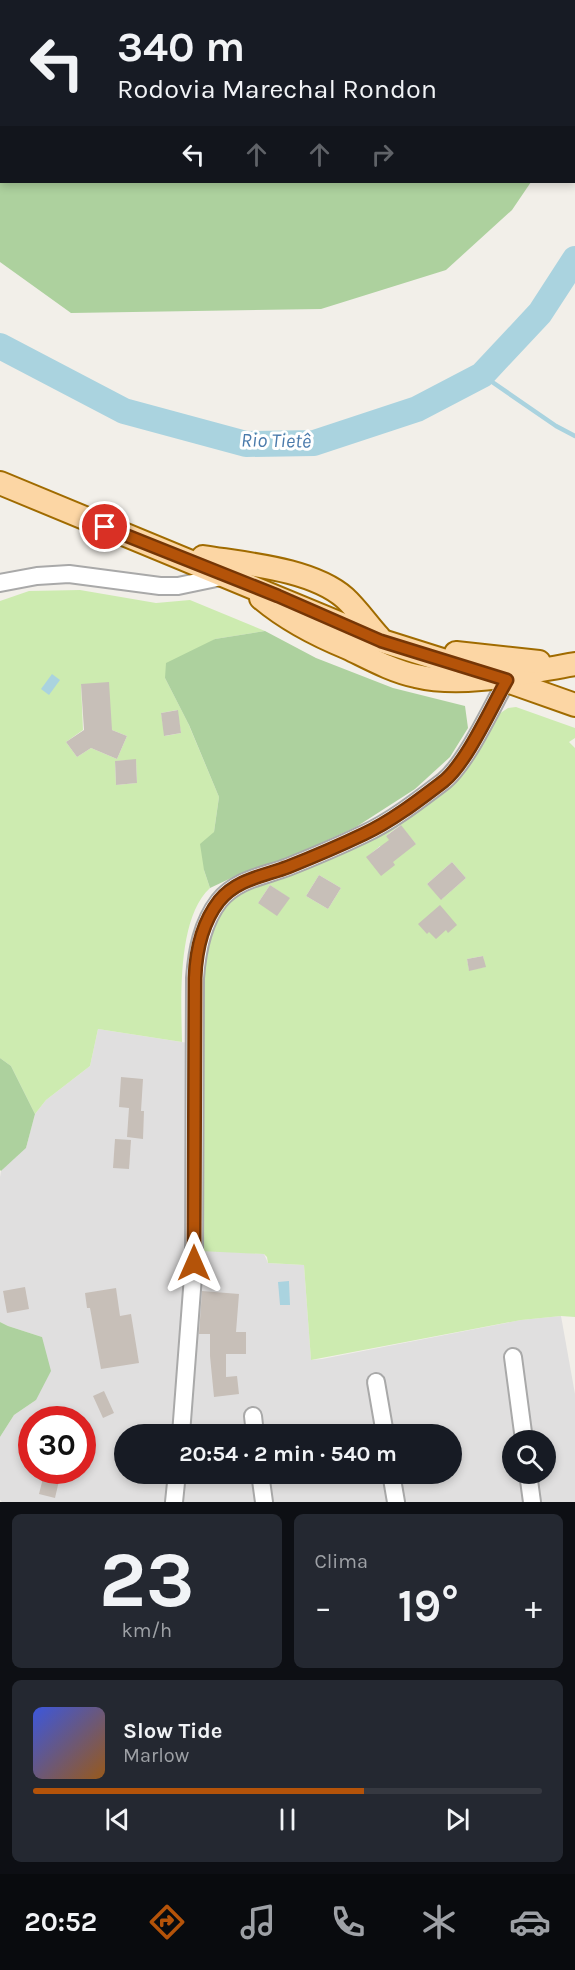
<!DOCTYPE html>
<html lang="pt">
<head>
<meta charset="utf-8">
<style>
	:root { --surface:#171b24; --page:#242831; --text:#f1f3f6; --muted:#9ea1a6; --line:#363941; --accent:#b45309 }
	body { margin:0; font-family:Karla,sans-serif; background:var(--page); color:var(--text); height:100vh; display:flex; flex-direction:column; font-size:22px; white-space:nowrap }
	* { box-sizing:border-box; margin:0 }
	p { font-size:20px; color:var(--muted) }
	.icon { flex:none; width:33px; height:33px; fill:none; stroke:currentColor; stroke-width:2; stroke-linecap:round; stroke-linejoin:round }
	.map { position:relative; height:1502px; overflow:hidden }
	.side { display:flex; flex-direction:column; gap:12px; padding:12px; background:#0d0f14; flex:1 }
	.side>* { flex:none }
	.top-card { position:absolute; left:0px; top:0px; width:576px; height:183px; box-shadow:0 3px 9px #0003; background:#171b24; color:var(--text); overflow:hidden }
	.buttons { position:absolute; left:502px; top:1430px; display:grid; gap:12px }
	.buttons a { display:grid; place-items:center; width:54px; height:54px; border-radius:50%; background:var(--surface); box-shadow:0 3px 9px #0003; font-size:30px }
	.speed { position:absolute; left:18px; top:1406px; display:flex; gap:12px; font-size:30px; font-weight:700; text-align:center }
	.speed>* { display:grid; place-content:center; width:78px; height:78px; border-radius:50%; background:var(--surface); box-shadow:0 3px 9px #0003; line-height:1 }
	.speed .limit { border:9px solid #d22; background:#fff; color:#111 }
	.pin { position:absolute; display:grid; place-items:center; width:51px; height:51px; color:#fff; margin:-26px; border:3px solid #fff; border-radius:50%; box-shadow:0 2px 6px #0007 }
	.me { position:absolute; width:66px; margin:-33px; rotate:0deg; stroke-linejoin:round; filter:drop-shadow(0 0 4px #0008) }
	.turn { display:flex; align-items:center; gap:21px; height:126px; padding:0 18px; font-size:27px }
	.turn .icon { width:78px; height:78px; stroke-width:2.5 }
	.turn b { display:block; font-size:42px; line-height:51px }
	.lanes { display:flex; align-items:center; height:57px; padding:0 18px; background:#0003; justify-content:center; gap:30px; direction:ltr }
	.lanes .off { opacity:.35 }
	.big { font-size:45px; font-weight:700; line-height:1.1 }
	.side .card { flex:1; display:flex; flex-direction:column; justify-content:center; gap:9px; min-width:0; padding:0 21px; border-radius:9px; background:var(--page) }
	.side .dial { align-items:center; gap:0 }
	.dial b { font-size:78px; line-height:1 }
	.song { display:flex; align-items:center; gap:18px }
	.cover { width:72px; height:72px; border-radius:9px; background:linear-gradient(135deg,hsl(230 70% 55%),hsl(30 70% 35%)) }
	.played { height:6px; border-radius:3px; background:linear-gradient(90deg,var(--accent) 65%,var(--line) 65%) }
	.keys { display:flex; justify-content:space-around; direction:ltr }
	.heat { display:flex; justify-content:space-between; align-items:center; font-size:33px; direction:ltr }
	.side .tiles { flex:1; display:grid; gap:12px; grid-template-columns:1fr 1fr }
	.card:last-child { grid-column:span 2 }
	.trip { position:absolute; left:114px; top:1424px; width:348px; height:60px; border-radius:30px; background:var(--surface); box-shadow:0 3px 9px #0003; font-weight:700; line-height:60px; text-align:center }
	.dock { display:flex; height:96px; justify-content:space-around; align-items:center; background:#090b0e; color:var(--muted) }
	.dock .icon { width:42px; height:42px }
	.dock .active { color:var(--accent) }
	.dock b { font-size:27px; color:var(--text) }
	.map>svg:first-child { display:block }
	.residential { fill:#e0dfdf; fill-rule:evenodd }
	.grass { fill:#cdebb0; fill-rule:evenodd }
	.forest { fill:#add19e }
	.water { fill:#aad3df }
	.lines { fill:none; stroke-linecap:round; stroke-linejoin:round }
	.stream { stroke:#aad3df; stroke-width:4.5 }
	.river { stroke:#aad3df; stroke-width:26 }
	.building { fill:#c7bfb8 }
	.minor-casing { stroke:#a9a9a9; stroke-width:20 }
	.major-casing { stroke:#a06b00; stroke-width:26 }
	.minor { stroke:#fff; stroke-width:16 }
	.major { stroke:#fcd6a4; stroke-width:22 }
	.route-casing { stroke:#753606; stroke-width:15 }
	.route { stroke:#b45309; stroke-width:10 }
	.labels { text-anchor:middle; stroke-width:6; stroke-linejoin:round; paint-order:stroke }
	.water-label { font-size:20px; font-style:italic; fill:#4a7aab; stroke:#fff }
</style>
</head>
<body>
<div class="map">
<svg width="575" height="1502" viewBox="0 0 575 1502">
	<rect width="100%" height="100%" fill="#f2efe9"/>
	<path class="residential" d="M98,1029L201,1045V1250L264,1254L268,1263L304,1265L311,1360L322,1359L521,1320L561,1316L575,1394V1502H2L0,1500V1437L14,1415L36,1400L42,1337L8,1326L0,1322V1177L1,1171L26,1148L35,1114L46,1100L90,1066ZM32,1419H82V1470H32ZM124,1434H452V1473H124ZM513,1440H546V1473H513Z"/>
	<g class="grass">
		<path d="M80,590L156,603L190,600L265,631L215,639L165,678L188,723L219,797L214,832L204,870L210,888C177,918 181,1000 182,1042L98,1029L90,1066L46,1100L35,1114L11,1066L0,1058V601L29,591ZM81,684L112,730L127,736L117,759L91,748L77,757L66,742L83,730ZM177,710L181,733L165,736L161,713ZM136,760L137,783L116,785L115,761Z"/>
		<path d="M516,707L575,728V738L569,742L575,748V1317L561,1316L521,1320L311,1360L304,1265L268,1263L267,1257L264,1254L200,1251L201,951L224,904L237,892L410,815L499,714L508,708ZM400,825L416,844L386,836ZM380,846L394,865L367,857ZM452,862L466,878L442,899L427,884ZM319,875L341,888L328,909L306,896ZM270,885L289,898L258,903ZM483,956L485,967L469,970L467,959Z"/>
	</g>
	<g class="forest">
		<polygon points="0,0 38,1 2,2 2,182 531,182 512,210 446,270 321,309 71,313 0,262"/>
		<polygon points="393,0 575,0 575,98 574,2 392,1"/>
		<polygon points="265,631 316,658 393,688 465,706 468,728 450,757 415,789 356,827 293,856 244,872 210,888 204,870 200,844 214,832 219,797 189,725 165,678 166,663 215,639"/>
		<polygon points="0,1058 11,1066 35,1114 26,1148 1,1171 0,1170"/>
		<polygon points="0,1322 8,1326 42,1337 51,1371 36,1400 14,1415 0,1437"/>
	</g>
	<g class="water">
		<polygon points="52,674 60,680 49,695 41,689"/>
		<polygon points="289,1281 290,1305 280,1305 278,1282"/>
	</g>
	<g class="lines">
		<polyline class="stream" points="482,375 556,426 575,436"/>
		<polyline class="river" points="0,346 124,411 246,444 314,443 417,409 482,375 540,313 575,259"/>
	</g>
	<g class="building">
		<polygon points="109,682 112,730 127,736 117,759 91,748 77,757 66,742 84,730 81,684"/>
		<polygon points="178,710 181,733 164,736 161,713"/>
		<polygon points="136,759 137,783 116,785 115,761"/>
		<polygon points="401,825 416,844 393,862 395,865 381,876 366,857 389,840 386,836"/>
		<polygon points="452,862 466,878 441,900 427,884"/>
		<polygon points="319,875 341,888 328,909 306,896"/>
		<polygon points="270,885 290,898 277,916 258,903"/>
		<polygon points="440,905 457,925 448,933 446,930 436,939 429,932 427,934 418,924"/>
		<polygon points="483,956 486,967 469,971 467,959"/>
		<polygon points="121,1077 143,1079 141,1111 144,1111 143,1139 127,1137 129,1108 119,1107"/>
		<polygon points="115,1139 131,1140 129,1169 113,1168"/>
		<polygon points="25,1287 29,1309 7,1313 3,1291"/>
		<polygon points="116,1288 120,1316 131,1314 139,1363 101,1369 90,1308 87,1308 85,1293"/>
		<polygon points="202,1291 239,1294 236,1332 246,1332 246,1354 226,1354 226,1377 237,1376 239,1394 214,1397 210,1356 210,1334 199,1334"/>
		<polygon points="104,1391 114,1413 103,1418 93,1396"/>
		<polygon points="45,1470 61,1472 55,1498 39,1494"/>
	</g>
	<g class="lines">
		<defs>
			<g id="minor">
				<polyline points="0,583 37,576 69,574 160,586 178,586 226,576"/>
				<polyline points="513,1357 524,1440"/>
				<polyline points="376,1382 385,1434"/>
				<polyline points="253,1416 255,1434"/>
				<path d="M181,1434L194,1263L195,978C197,951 202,923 219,901C237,879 264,876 288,867C313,857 339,846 364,834C392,821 419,800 444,781C467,762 491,708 507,680"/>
				<polyline points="260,1473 264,1502"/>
				<polyline points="391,1473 396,1502"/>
				<polyline points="528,1473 532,1502"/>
				<polyline points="174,1502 177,1473"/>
			</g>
			<g id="major">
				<polyline points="0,483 382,641 496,677 575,705"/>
				<path d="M203,557C246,564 312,569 345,598C357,609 368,625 379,637"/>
				<path d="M261,598C287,620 316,635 348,648C369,658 392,671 416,676C465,688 526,672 575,664"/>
				<polyline points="456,653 539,662"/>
			</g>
		</defs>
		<use href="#minor" class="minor-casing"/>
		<use href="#major" class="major-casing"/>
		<use href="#minor" class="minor"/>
		<use href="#major" class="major"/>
	</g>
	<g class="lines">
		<defs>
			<path id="route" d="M105,527L278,596L381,641L507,680C491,708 467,762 444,781C419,800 392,821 364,834C339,846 313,857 288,867C264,876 237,879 219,901C202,923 196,951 195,978L194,1263"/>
		</defs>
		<use href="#route" class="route-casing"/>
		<use href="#route" class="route"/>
	</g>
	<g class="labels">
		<g class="water-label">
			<text transform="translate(276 440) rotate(1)" y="7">Rio Tietê</text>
		</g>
	</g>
</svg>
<div class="buttons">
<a><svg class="icon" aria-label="search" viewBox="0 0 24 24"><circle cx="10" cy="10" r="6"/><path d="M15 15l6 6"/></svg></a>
</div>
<div class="speed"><div class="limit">30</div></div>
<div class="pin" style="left:105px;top:527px;background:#d93025"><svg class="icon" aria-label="arrive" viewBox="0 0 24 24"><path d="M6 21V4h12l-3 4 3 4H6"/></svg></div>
<svg class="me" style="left:194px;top:1263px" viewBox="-20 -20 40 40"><path d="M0-17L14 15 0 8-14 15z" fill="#b45309" stroke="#fff" stroke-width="4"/></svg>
<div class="trip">20:54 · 2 min · 540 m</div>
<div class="top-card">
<div class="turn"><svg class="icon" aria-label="left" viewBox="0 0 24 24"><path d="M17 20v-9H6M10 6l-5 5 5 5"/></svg><div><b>340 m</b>Rodovia Marechal Rondon</div></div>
<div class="lanes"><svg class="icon" aria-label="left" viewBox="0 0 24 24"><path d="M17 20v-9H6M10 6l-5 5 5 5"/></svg><svg class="icon off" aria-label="ahead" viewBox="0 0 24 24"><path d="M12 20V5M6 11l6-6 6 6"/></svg><svg class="icon off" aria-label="ahead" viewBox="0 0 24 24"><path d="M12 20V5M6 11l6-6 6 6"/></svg><svg class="icon off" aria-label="right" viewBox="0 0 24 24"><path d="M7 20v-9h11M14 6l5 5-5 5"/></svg></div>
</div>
</div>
<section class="side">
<div class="tiles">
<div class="card dial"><b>23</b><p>km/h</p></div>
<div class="card"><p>Clima</p>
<div class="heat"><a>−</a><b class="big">19°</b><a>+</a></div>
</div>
<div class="card">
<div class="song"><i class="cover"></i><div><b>Slow Tide</b><p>Marlow</p></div></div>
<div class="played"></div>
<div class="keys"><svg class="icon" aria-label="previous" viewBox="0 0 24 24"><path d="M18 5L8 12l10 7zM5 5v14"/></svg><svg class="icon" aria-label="pause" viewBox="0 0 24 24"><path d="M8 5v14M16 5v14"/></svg><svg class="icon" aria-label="next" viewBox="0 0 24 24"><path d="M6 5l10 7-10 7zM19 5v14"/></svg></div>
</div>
</div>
</section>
<nav class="dock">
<b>20:52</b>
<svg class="icon active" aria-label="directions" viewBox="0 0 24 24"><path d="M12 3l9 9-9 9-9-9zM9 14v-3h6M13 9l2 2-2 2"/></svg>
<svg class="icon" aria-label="music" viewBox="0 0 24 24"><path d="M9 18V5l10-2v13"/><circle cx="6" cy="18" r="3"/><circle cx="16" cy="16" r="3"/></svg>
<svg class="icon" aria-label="phone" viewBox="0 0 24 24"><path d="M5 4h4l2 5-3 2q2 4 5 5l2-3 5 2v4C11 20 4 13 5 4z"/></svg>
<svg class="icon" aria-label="climate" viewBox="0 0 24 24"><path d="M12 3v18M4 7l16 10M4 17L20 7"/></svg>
<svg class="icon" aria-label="car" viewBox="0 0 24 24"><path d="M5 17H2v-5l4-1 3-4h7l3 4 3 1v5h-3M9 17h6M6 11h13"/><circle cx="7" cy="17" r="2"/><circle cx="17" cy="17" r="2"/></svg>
</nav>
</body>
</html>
